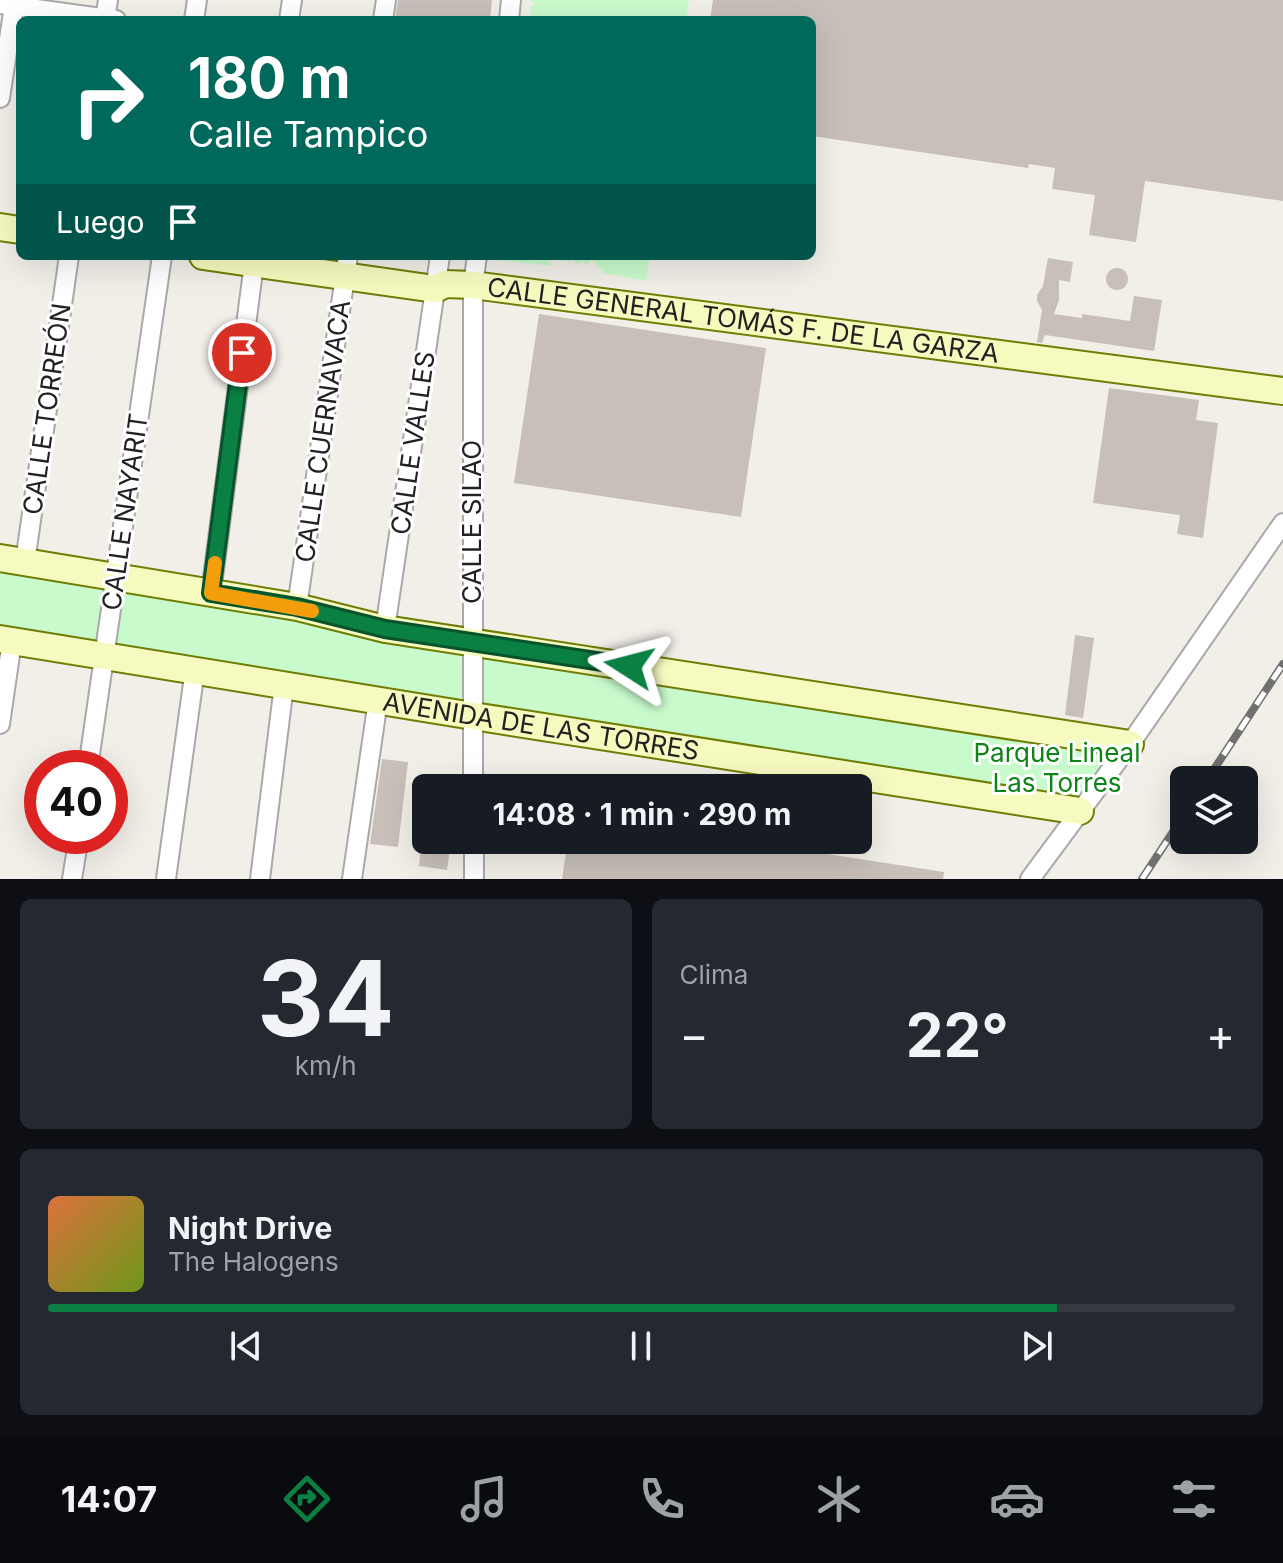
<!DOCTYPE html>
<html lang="es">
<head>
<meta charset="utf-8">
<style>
	:root { --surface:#171b24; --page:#242831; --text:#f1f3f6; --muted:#9ea1a6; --line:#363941; --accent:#0b8043 }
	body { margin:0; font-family:Inter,sans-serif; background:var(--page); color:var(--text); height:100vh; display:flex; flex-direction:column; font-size:30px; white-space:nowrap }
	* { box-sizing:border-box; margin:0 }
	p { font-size:26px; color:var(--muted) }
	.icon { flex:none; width:44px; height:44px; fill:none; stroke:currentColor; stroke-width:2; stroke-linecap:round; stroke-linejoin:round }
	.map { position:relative; height:879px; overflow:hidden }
	.details { display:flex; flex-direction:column; gap:20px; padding:20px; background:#0d0f14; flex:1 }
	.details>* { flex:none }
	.guide { position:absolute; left:16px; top:16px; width:800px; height:244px; border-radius:12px; box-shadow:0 8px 32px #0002; background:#00695c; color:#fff; overflow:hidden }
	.fabs { position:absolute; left:1170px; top:766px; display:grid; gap:16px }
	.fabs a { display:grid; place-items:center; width:88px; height:88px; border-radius:12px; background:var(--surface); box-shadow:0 8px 32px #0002; font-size:40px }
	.speed { position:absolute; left:24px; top:750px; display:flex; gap:16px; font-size:40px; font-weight:700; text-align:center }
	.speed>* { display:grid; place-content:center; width:104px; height:104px; border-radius:50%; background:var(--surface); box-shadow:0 8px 32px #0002; line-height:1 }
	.speed .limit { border:12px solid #d22; background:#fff; color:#111 }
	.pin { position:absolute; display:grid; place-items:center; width:68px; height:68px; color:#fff; margin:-34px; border:4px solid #fff; border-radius:50%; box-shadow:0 2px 8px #0007 }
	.me { position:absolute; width:88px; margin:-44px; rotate:279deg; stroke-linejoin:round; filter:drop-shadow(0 0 6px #0008) }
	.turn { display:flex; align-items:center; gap:28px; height:168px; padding:0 40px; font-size:36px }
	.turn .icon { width:104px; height:104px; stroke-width:2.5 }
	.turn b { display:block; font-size:56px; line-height:68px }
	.then { display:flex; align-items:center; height:76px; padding:0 40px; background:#0003; gap:16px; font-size:30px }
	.big { font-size:60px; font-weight:700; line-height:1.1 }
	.details .widget { flex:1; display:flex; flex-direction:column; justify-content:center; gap:12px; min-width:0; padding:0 28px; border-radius:12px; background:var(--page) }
	.details .dial { align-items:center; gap:0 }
	.dial b { font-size:104px; line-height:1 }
	.song { display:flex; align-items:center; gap:24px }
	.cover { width:96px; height:96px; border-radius:12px; background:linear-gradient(135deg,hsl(20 70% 55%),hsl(80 70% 35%)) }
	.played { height:8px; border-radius:4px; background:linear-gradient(90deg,var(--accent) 85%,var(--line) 85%) }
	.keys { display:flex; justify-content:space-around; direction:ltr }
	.heat { display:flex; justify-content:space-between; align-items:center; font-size:44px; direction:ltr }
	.details .tiles { flex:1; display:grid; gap:20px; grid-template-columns:1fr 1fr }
	.widget:last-child { grid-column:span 2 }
	.trip { position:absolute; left:412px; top:774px; width:460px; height:80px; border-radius:12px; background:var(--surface); box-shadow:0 8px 32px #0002; font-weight:700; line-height:80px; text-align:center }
	.tabs { display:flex; height:128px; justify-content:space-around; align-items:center; background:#090b0e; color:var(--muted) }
	.tabs .icon { width:56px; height:56px }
	.tabs .active { color:var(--accent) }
	.tabs b { font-size:36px; color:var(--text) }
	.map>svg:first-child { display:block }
	.park { fill:#c8facc }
	.building { fill:#c7bfb8 }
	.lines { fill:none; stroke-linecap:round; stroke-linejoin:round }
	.street-casing { stroke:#a9a9a9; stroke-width:22 }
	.secondary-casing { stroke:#707d05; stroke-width:30 }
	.street { stroke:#fff; stroke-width:18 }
	.secondary { stroke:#f7fabf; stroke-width:26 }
	.rail-casing { stroke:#707070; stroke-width:8 }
	.rail { stroke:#fff; stroke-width:5; stroke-dasharray:15; stroke-linecap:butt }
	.route-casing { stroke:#07532c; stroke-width:20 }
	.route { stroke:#0b8043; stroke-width:14 }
	.slow { stroke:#f59e0b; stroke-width:14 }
	.labels { text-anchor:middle; stroke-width:6; stroke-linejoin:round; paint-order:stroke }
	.street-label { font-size:26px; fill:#222; stroke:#fff }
	.park-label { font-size:26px; fill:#0c8416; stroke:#fff }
</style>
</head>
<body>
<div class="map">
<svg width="1283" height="879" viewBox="0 0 1283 879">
	<rect width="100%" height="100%" fill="#f2efe9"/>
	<g class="park">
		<polygon points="531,0 689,0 686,20 530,20 528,17 532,14 529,8 534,4"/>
		<polygon points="496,256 553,256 548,261 554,266 496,260"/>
		<polygon points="554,256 650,256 646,281 604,273 592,260 587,265 582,261 577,265 573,259 568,263 563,257 558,261"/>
		<polygon points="0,569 1120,743 1077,805 0,628"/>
	</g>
	<g class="building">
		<polygon points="398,0 492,0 490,20 395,20"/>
		<polygon points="713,0 1283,0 1283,201 1145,181 1136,242 1089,235 1095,195 1052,189 1055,168 1029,164 1028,168 812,136 812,20 710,20"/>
		<polygon points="1048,258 1073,262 1070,282 1059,280 1059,300 1054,314 1082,318 1082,314 1130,321 1134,296 1162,300 1154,351 1045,335 1042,343 1037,342 1042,310 1037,301 1037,295 1043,286"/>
		<circle cx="1117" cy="279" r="11"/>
		<polygon points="539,314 766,348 741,517 514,483"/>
		<polygon points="1109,388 1199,400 1196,420 1218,423 1203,538 1177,534 1180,515 1093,503"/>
		<polygon points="1075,635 1094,638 1083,718 1065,715"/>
		<polygon points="382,759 408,762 398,847 370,844"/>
		<polygon points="422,840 451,840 447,870 419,866"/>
		<polygon points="568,840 755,840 755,843 944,872 943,879 562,879"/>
	</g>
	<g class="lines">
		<defs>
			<g id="street">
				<polyline points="0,4 116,20"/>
				<polyline points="105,20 108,0"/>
				<polyline points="194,20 197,0"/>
				<polyline points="289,20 292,0"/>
				<polyline points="383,20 386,0"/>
				<polyline points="509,20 511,0"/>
				<polyline points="0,98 15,0"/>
				<polyline points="25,562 69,256"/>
				<polyline points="211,593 255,256"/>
				<polyline points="297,607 348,256"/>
				<polyline points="385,629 440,256"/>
				<polyline points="0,724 12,641"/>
				<polyline points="88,768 162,256"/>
				<polyline points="473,788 473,285 477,256"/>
				<polyline points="474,840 474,879"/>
				<polyline points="72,879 79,836"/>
				<polyline points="166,879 195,669"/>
				<polyline points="260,879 284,685"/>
				<polyline points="352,879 378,700"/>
				<polyline points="1030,879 1130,744 1283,523"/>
			</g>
			<g id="secondary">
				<polyline points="0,227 20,230"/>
				<path id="s1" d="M203,256L435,289L445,284L473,285L1283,391"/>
				<polyline points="0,558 297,607 385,629 1130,744"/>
				<path id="s2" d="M0,639L473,716L1080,811"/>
			</g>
		</defs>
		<use href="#street" class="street-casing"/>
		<use href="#secondary" class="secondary-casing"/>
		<use href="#street" class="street"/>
		<use href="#secondary" class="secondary"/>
		<defs>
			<g id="rail">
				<polyline points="1207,780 1283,664"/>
				<polyline points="1142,879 1184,815"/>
			</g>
		</defs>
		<use href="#rail" class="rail-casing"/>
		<use href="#rail" class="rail"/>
	</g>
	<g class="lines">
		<defs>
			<polyline id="route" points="242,353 211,593 297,607 385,629 629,666"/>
		</defs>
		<use href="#route" class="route-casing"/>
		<use href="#route" class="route"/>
		<polyline class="slow" points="215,563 211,593 312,611"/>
	</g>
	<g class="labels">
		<g class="street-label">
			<text dy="9" stroke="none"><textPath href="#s1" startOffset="546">CALLE GENERAL TOMÁS F. DE LA GARZA</textPath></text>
			<text transform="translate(47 409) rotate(-82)" y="9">CALLE TORREÓN</text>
			<text transform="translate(323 431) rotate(-82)" y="9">CALLE CUERNAVACA</text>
			<text transform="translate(413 443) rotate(-82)" y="9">CALLE VALLES</text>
			<text transform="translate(125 512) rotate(-82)" y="9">CALLE NAYARIT</text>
			<text transform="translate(472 522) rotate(-90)" y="9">CALLE SILAO</text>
			<text dy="9" stroke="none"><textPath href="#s2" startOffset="548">AVENIDA DE LAS TORRES</textPath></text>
		</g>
		<g class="park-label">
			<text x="1057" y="762">Parque Lineal<tspan x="1057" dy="30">Las Torres</tspan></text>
		</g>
	</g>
</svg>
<div class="fabs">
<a><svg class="icon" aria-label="layers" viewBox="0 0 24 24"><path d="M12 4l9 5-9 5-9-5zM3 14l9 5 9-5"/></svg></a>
</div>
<div class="speed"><div class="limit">40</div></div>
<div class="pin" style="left:242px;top:353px;background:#d93025"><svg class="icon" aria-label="arrive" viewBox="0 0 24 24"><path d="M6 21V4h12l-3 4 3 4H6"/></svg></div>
<svg class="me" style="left:629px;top:666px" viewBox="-20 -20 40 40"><path d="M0-17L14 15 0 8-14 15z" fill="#0b8043" stroke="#fff" stroke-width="4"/></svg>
<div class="trip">14:08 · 1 min · 290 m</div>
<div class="guide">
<div class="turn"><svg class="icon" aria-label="right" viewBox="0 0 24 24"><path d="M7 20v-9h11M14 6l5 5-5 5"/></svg><div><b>180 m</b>Calle Tampico</div></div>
<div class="then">Luego<svg class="icon" aria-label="arrive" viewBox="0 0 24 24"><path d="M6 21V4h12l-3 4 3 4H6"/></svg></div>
</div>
</div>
<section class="details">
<div class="tiles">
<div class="widget dial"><b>34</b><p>km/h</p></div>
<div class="widget"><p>Clima</p>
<div class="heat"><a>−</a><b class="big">22°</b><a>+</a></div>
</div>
<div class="widget">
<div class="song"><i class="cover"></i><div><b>Night Drive</b><p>The Halogens</p></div></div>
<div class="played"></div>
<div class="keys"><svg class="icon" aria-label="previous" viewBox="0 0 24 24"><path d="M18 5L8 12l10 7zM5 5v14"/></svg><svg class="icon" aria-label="pause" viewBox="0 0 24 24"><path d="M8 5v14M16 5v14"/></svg><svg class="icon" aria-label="next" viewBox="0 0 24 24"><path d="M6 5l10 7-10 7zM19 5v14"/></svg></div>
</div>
</div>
</section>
<nav class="tabs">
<b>14:07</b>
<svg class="icon active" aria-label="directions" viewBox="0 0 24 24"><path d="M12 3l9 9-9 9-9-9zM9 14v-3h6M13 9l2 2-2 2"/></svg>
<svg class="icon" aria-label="music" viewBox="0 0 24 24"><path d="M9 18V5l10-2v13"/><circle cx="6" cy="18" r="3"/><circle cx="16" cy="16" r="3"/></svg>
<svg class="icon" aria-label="phone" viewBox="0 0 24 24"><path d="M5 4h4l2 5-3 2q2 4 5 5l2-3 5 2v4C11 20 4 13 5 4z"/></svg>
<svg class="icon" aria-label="climate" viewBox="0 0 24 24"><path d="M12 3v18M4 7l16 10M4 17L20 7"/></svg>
<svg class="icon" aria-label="car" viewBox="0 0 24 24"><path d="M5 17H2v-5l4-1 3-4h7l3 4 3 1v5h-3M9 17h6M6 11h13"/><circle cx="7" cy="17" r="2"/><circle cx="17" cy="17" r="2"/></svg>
<svg class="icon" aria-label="filters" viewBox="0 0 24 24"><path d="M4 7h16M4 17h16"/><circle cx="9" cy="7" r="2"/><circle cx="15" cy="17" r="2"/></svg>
</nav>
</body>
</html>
